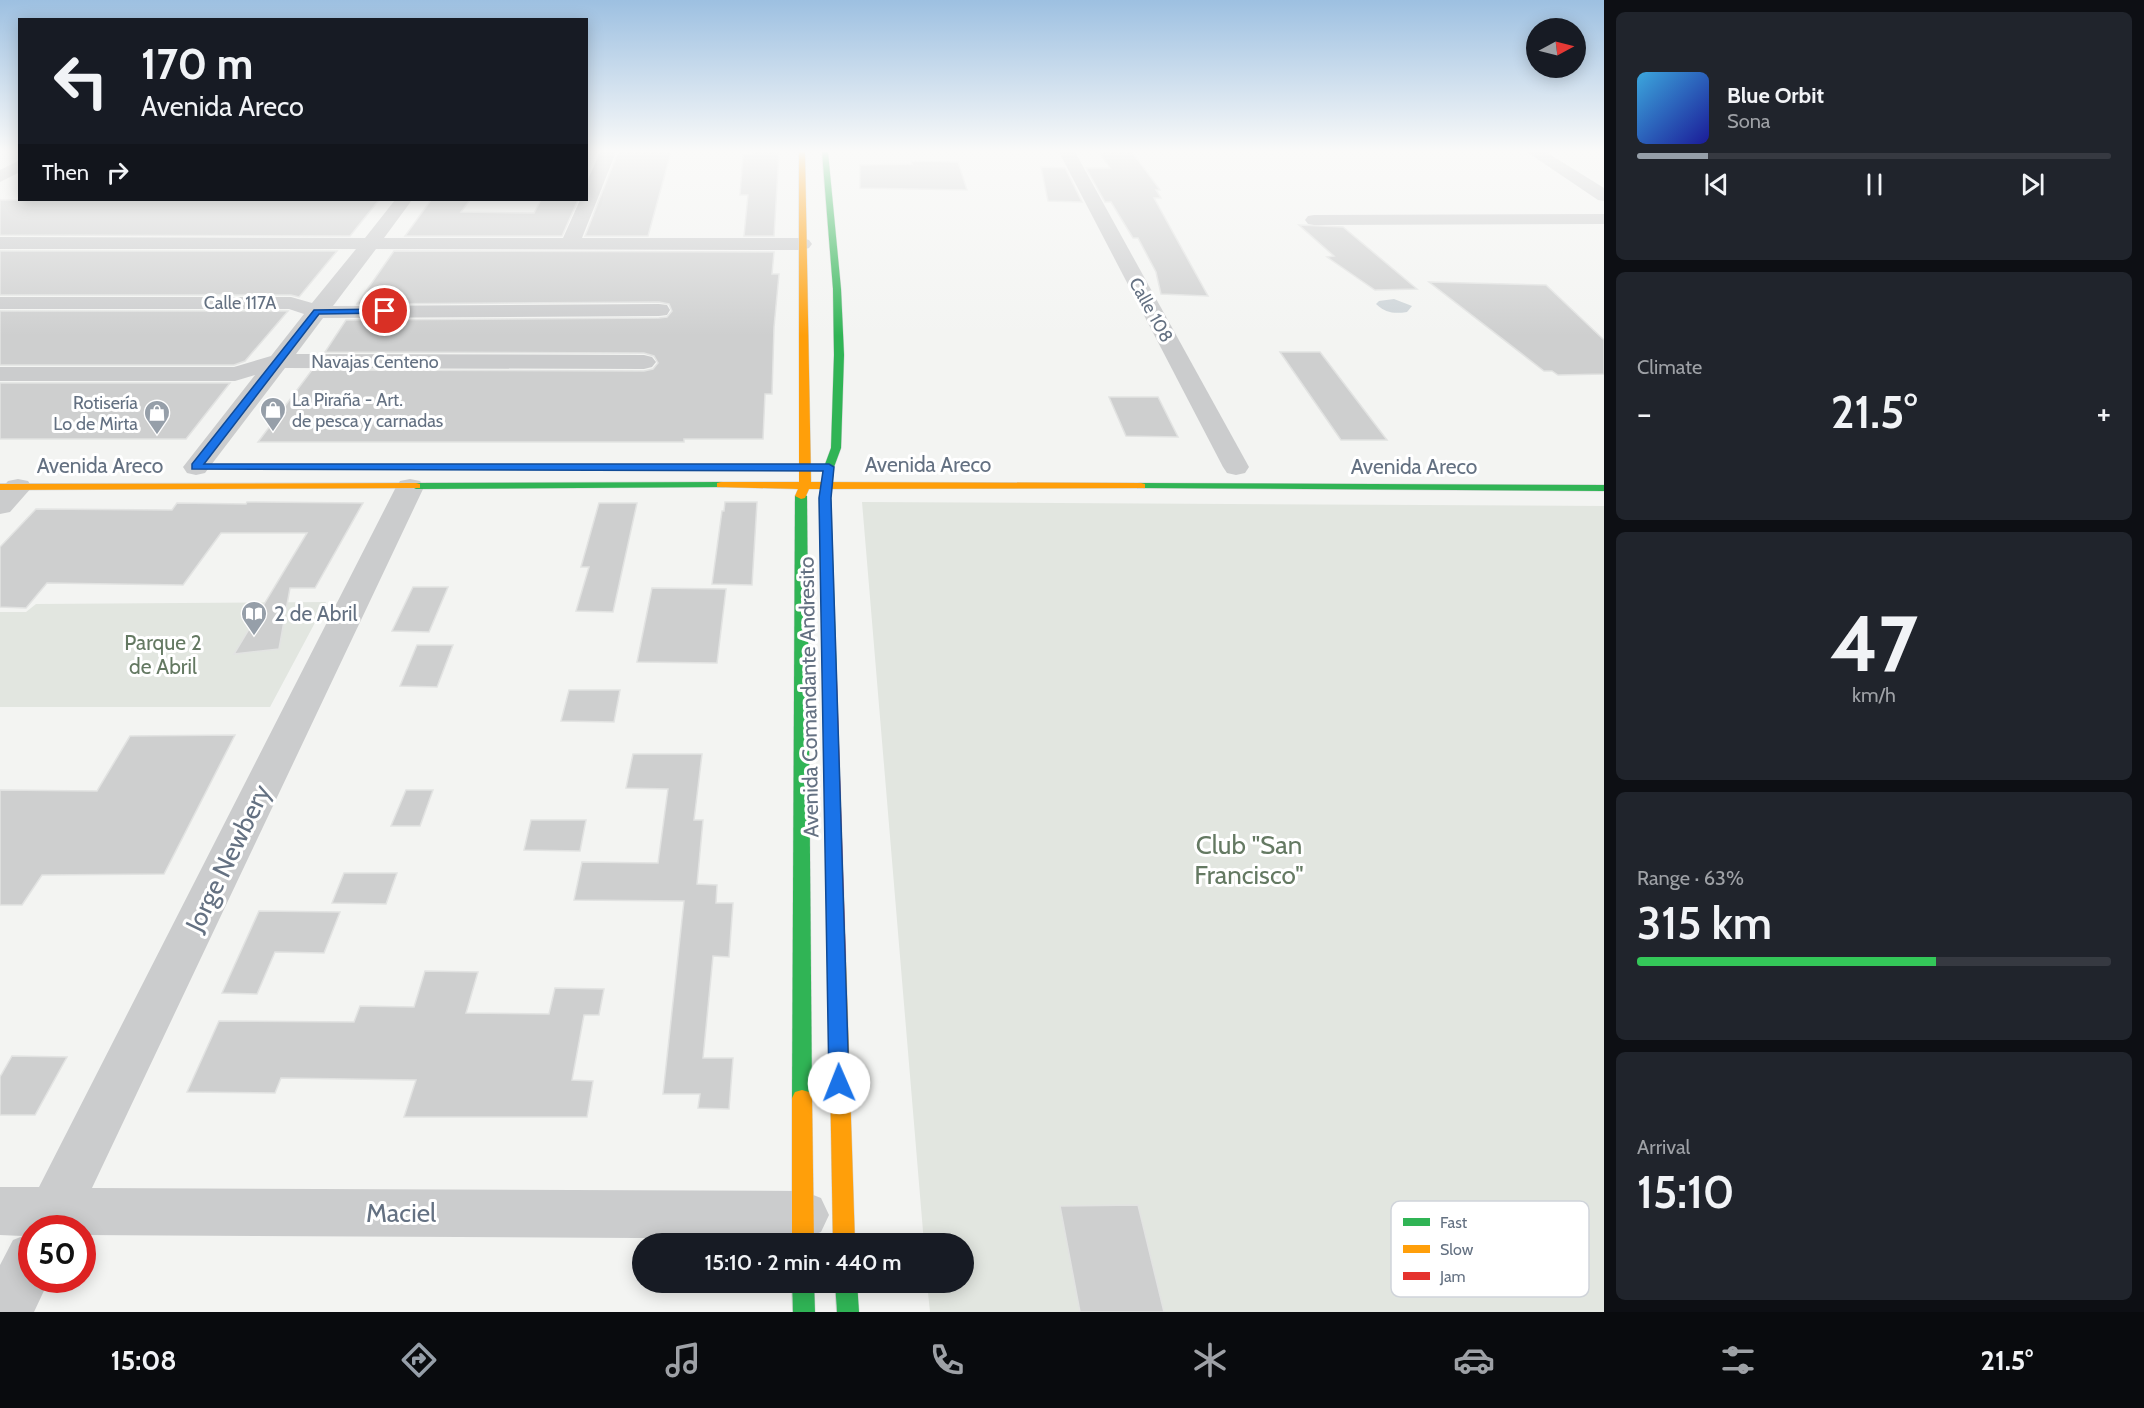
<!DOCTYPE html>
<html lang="en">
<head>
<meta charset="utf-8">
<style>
	:root { --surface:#171b24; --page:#20242c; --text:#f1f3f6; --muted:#9ea1a6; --line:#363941; --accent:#969fa9 }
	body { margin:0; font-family:Cabin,sans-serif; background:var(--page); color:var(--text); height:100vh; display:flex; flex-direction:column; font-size:22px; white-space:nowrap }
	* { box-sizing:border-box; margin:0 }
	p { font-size:20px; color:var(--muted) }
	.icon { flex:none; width:33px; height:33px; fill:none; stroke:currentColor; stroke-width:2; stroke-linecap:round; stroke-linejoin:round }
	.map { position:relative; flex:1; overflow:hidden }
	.sheet { display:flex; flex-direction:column; gap:12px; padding:12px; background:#0d0f14; width:540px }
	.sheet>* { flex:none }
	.guide { position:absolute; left:18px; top:18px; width:570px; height:183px; border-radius:0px; box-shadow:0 3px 15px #0003; background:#171b24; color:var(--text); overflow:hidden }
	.needle { width:39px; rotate:83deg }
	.tools { position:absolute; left:1526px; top:18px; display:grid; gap:12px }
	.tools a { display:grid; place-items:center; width:60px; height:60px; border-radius:50%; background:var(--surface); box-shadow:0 3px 15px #0003; font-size:30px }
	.speed { position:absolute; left:18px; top:1215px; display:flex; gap:12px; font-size:30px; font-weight:700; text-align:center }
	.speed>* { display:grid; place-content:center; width:78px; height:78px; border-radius:50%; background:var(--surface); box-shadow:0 3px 15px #0003; line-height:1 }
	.speed .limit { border:9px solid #d22; background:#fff; color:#111 }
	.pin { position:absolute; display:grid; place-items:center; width:51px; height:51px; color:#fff; margin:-26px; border:3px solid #fff; border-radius:50%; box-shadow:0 2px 6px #0007 }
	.me { position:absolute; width:66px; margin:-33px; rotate:359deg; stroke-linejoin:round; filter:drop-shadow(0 0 4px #0008) }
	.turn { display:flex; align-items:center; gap:21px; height:126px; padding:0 24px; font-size:27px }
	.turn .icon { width:78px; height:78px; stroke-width:2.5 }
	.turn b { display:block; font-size:42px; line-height:51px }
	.then { display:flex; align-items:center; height:57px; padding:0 24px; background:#0003; gap:12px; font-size:22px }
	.big { font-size:45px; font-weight:600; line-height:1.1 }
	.sheet .tile { flex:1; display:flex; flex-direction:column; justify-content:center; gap:9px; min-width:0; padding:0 21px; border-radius:9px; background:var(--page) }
	.sheet .dial { align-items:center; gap:0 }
	.dial b { font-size:78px; line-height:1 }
	.song { display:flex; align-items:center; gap:18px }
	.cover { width:72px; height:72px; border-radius:9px; background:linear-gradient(135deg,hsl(200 70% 55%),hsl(240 70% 35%)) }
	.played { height:6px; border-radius:3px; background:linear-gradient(90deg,var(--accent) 15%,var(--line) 15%) }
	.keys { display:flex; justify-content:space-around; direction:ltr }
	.heat { display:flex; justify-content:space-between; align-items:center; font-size:33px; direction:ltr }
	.charge { height:9px; border-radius:4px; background:linear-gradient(90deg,#34c759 63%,var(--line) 0) }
	.trip { position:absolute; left:632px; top:1233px; width:342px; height:60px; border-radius:30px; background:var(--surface); box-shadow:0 3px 15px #0003; font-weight:600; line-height:60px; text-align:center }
	.tabs { display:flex; height:96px; justify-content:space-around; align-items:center; background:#090b0e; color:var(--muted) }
	.tabs .icon { width:42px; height:42px }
	.tabs .on { color:var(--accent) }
	.tabs b { font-size:27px; color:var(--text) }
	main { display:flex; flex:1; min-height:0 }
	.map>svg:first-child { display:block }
	.green { fill:#e2e6e0 }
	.water { fill:#ccd3d7 }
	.building { fill:#cecfcf; stroke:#e2e3e2; stroke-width:1.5 }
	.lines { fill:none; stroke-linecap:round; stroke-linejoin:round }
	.fast-casing { stroke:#d0d2d2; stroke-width:1 }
	.slow-casing { stroke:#d0d2d2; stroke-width:1 }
	.jam-casing { stroke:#d0d2d2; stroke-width:1 }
	.street { fill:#cbcccd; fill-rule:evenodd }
	.fast { fill:#30b455; fill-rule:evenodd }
	.slow { fill:#ff9f0a; fill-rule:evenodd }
	.jam { fill:#e5322d; fill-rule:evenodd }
	.route { fill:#1a73e8; stroke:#114b97; stroke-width:1.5 }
	.labels { text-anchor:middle; stroke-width:6; stroke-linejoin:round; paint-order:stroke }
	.far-street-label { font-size:18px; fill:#647182; stroke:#fff }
	.far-poi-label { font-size:18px; fill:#647182; stroke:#fff; text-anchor:start }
	.street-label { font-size:21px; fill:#647182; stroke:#fff }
	.poi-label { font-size:21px; fill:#647182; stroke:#fff; text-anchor:start }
	.park-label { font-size:21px; fill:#647962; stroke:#fff }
	.near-park-label { font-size:26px; fill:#647962; stroke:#fff }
	.near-street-label { font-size:26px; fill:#647182; stroke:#fff }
	.key { fill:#fff; stroke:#d0d4da; stroke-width:1.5 }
	.key-label { font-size:16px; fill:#647182 }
</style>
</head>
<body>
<main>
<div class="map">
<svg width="1604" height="1312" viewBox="0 0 1604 1312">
	<rect width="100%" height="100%" fill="#f3f4f2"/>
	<g class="green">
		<polygon points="862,502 1604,506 1604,1312 930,1312 927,1283 963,1282 963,1244 924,1243"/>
		<polygon points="326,602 270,707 0,707 0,612 26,612 36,604"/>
	</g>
	<path class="water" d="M1394,299L1412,306L1407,312C1394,314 1386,313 1376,304L1379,301Z"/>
	<g class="building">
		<polygon points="618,152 671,152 648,236 585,236"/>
		<polygon points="753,152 779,152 774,236 744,236 748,195 740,195 743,154 752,154"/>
		<polygon points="1099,152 1132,152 1160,190 1156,190 1161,198 1154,198 1208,296 1161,294 1156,272 1138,238 1133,238 1111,202 1105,202 1086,168 1110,168"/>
		<polygon points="911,161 958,162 967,190 860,188 860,165 912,164"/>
		<polygon points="1041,167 1065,168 1082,202 1048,201"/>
		<polygon points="0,200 379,200 350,236 0,235"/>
		<polygon points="431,200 470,200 461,212 534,213 541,200 578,200 562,236 405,236"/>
		<polygon points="1299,225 1343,227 1417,289 1375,290 1327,257 1334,256"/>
		<polygon points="0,251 337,251 299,297 291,295 0,295"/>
		<polygon points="394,251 774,252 772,274 779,274 774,327 772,394 765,394 763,439 684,439 684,442 258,442 312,370 644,371 653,369 658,363 654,356 644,353 325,352 346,320 659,318 667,317 672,311 669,304 659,302 357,304"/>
		<polygon points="1429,282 1546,285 1604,340 1604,374 1558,375 1552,371 1544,371"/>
		<polygon points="0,311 288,311 245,361 234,365 0,365"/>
		<polygon points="1280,352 1320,352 1387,440 1341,440"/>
		<polygon points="0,383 230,383 186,439 0,439"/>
		<polygon points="1109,397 1158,397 1178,437 1126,436"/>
		<polygon points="247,502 363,503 315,588 290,588 279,649 234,654 307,533 221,533 183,585 47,583 26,608 0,607 0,547 36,509 172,510 177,503 246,504"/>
		<polygon points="725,502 757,502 752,585 712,584 722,511 724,511"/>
		<polygon points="599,503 637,503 613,612 576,611 589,567 581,567"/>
		<polygon points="413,587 448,587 429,632 392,631"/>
		<polygon points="652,588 726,589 717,663 637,662"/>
		<polygon points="417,645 453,645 437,687 400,686"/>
		<polygon points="569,690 620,690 614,722 561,721"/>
		<polygon points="235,735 164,874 42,875 22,905 0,905 0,790 97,791 130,736"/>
		<polygon points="633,754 702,754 694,820 703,820 697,884 717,885 716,903 733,903 729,957 713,956 703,1058 733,1058 729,1109 698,1108 700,1094 663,1094 684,901 574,900 582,862 658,863 668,789 626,788"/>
		<polygon points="406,790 433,790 420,826 391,826"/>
		<polygon points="531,820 586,820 580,851 524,850"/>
		<polygon points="344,873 397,873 386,904 332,903"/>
		<polygon points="259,911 340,912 324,953 275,952 257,994 222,993"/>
		<polygon points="425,971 478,972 466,1013 549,1014 555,988 604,989 599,1015 584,1015 572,1080 593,1081 587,1117 404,1117 416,1080 281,1078 275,1093 187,1092 219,1021 354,1022 360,1006 414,1007"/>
		<polygon points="12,1056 67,1057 35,1115 0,1115 0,1077"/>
		<polygon points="1138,1205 1164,1312 1080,1312 1060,1206"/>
	</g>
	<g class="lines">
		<defs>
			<g id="fast">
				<polygon points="822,152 828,152 841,289 844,355 841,448 834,467 831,498 837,681 830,685 823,681 819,498 824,467 831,448 834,355 833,289"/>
				<polygon points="721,482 725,483 725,487 416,489 410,486 416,483"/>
				<polygon points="1141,483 1604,485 1604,491 1137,488 1137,484"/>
				<polygon points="801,493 807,496 812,1098 809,1104 802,1106 795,1104 792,1098 795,496"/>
				<polygon points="792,1282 814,1282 815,1312 793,1312"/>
				<polygon points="835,1282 857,1282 859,1312 837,1312"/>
			</g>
			<g id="slow">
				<polygon points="799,152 805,152 811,482 1141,483 1145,484 1145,488 809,489 805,498 801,499 795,496 798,489 717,487 717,483 721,482 799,482"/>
				<polygon points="416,483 420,484 420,488 0,490 0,484"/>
				<polygon points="837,956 843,958 846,963 855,1244 833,1244 828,963 831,958"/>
				<polygon points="802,1090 809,1092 812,1098 814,1244 792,1244 792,1098 795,1092"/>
			</g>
			<polygon id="jam" points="830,677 837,681 846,963 843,968 837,970 831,968 828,963 823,681"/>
		</defs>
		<use href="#fast" class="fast-casing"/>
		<use href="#slow" class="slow-casing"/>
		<use href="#jam" class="jam-casing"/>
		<g class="street">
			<polygon points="600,152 616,152 582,238 802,238 809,240 812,244 809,248 802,250 376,249 333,306 659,304 667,305 670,310 667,315 659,316 323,318 296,354 644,355 652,357 656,362 652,367 644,369 285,368 205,473 196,475 187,473 183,467 255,375 235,381 0,381 0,367 234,367 271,356 304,314 289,309 0,309 0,297 291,297 312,303 356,249 0,249 0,237 365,238 395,200 412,200 384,238 563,238 580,200 586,200 586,184"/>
			<polygon points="1059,152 1075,152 1249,467 1245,473 1236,475 1227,473 1223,467"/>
			<polygon points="1527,152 1546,152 1604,188 1604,201 1598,200"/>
			<polygon points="20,160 20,172 0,182 0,170"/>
			<polygon points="1604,214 1604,224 1314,225 1308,224 1305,220 1308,216 1314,215"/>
			<polygon points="18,479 28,481 32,487 10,512 0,514 0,490 8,481"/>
			<polygon points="410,479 420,481 424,487 92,1188 803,1191 821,1198 829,1215 821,1232 803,1239 82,1235 82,1228 32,1228 32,1280 49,1280 34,1312 0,1312 0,1265 13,1240 23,1236 0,1235 0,1187 39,1187 396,487 400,481"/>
		</g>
		<use href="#fast" class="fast"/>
		<use href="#slow" class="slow"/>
		<use href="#jam" class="jam"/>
	</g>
	<linearGradient id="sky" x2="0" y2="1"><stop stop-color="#9dc0e1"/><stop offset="0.45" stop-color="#fafaf9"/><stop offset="1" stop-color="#fafaf9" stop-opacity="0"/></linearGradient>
	<rect width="1604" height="336" fill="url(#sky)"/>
	<polygon class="route" points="385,309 389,311 388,313 319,314 204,464 829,464 834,467 831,498 849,1083 846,1089 839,1092 832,1089 829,1083 819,498 823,471 192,469 192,464 314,310"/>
	<defs>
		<symbol id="shop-pin" viewBox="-11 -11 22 30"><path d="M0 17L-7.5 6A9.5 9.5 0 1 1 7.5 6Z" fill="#969fa9" stroke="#fff"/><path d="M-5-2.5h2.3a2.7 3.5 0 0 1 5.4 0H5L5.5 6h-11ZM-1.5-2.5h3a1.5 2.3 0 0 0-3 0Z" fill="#fff"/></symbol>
		<symbol id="library-pin" viewBox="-11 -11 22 30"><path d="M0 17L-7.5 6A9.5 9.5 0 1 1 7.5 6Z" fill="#969fa9" stroke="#fff"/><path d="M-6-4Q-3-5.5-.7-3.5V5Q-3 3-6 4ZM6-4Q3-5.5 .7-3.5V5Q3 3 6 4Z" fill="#fff"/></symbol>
	</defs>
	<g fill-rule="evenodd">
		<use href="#shop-pin" x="258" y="395" width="30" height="40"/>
		<use href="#shop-pin" x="142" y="398" width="30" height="40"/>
		<use href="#library-pin" x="239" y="599" width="30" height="40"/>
	</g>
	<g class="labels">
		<g class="far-street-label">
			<text x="240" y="309">Calle 117A</text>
			<text transform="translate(1151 310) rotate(61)" y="6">Calle 108</text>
			<text x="375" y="368">Navajas Centeno</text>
		</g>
		<g class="far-poi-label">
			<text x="292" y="406">La Piraña - Art.<tspan x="292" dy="21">de pesca y carnadas</tspan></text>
			<text x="138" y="409" text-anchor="end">Rotisería<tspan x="138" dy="21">Lo de Mirta</tspan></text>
		</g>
		<g class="street-label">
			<text x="928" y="472">Avenida Areco</text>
			<text x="100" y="473">Avenida Areco</text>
			<text x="1414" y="474">Avenida Areco</text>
			<text transform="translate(809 697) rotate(-91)" y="7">Avenida Comandante Andresito</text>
		</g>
		<g class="poi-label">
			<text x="274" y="621">2 de Abril</text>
		</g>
		<g class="park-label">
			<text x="163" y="650">Parque 2<tspan x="163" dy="24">de Abril</tspan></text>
		</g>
		<g class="near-park-label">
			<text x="1249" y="854">Club "San<tspan x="1249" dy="30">Francisco"</tspan></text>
		</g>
		<g class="near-street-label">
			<text transform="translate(228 858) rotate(-64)" y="9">Jorge Newbery</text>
			<text x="401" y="1222">Maciel</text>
		</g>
	</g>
	<rect x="1391" y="1201" width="198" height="96" rx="9" class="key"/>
	<rect x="1403" y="1218" width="27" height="8" fill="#30b455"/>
	<rect x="1403" y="1245" width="27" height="8" fill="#ff9f0a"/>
	<rect x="1403" y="1272" width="27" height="8" fill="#e5322d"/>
	<g class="key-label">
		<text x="1440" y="1228">Fast</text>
		<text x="1440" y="1255">Slow</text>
		<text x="1440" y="1282">Jam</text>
	</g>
</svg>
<div class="tools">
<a><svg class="needle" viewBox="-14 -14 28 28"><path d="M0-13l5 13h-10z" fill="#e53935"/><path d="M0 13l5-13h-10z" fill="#9ea1a6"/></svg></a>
</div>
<div class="speed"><div class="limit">50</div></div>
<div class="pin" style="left:385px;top:311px;background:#d93025"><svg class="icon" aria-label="arrive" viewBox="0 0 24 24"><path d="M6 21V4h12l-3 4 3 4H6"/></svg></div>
<svg class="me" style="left:839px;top:1083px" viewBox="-20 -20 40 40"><circle r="19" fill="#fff"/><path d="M0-13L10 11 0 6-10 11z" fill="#1a73e8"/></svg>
<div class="trip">15:10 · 2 min · 440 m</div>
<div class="guide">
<div class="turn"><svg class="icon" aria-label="left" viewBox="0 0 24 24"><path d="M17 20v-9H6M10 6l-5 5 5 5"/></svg><div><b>170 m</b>Avenida Areco</div></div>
<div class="then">Then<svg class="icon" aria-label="right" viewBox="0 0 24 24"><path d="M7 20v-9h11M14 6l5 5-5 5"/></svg></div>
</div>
</div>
<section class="sheet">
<div class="tile">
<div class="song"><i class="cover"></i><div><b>Blue Orbit</b><p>Sona</p></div></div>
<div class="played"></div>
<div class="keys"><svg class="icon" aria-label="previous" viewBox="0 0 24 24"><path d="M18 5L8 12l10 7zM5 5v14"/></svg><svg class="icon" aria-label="pause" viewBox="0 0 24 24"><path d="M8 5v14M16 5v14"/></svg><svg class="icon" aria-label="next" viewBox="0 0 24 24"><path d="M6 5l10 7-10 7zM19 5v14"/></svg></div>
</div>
<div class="tile"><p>Climate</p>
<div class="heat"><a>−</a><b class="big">21.5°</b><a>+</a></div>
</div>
<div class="tile dial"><b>47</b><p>km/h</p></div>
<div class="tile"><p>Range · 63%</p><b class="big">315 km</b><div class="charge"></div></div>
<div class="tile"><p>Arrival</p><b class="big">15:10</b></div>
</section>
</main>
<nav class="tabs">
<b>15:08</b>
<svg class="icon on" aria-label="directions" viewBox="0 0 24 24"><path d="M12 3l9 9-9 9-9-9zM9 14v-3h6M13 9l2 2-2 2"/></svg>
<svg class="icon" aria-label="music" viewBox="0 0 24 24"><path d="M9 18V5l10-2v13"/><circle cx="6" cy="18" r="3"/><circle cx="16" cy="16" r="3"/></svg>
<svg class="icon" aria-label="phone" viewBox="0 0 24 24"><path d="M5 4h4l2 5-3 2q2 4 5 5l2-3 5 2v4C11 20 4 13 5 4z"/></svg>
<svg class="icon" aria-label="climate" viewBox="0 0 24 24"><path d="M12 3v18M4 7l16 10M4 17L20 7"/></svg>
<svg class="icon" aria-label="car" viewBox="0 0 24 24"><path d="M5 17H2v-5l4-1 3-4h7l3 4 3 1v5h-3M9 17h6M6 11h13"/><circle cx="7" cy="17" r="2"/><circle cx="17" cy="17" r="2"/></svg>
<svg class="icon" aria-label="filters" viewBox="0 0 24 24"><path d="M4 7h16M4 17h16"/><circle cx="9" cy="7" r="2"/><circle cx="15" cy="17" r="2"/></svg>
<b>21.5°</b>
</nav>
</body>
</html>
